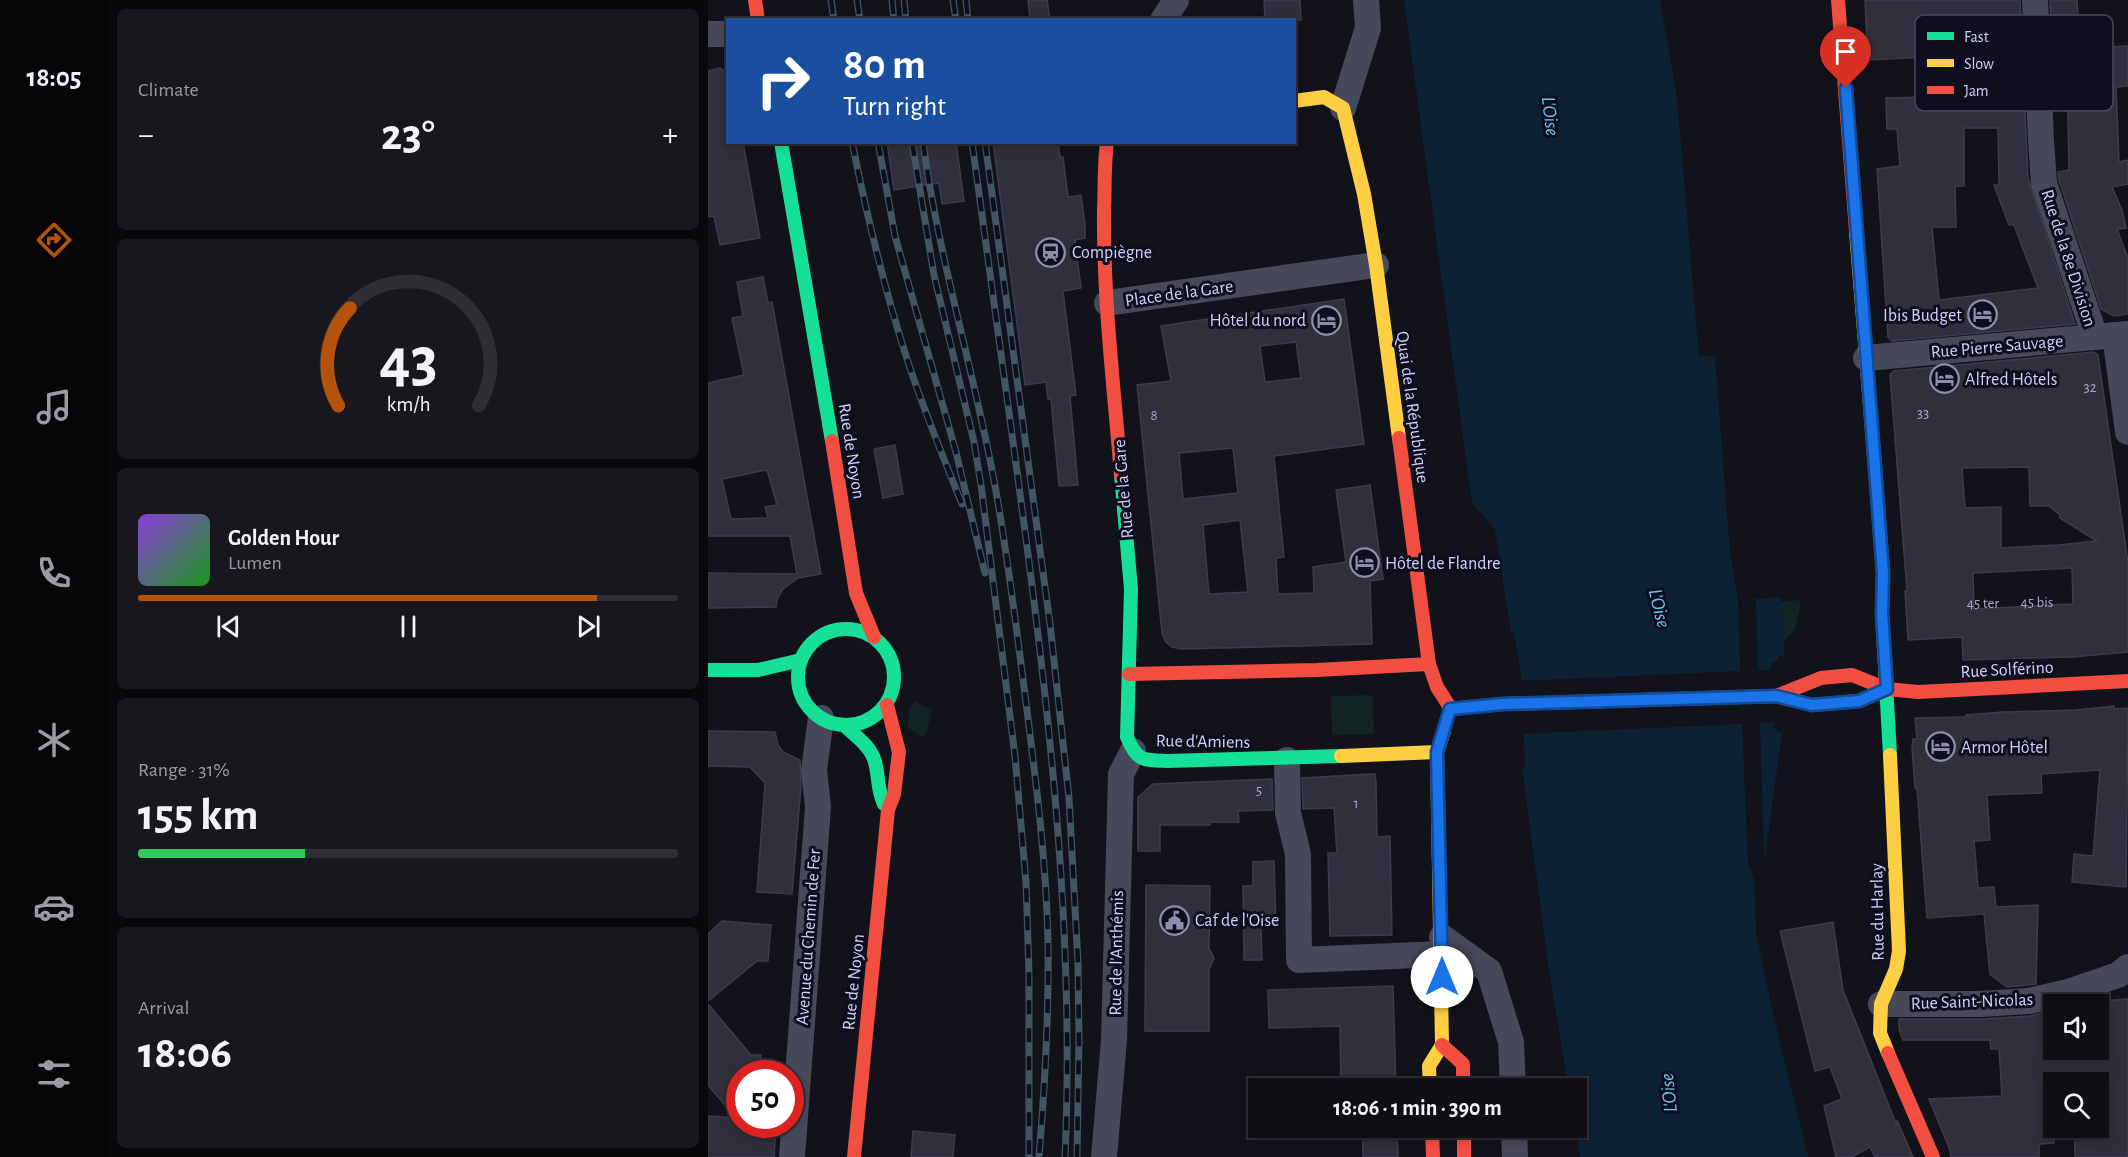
<!DOCTYPE html>
<html lang="en">
<head>
<meta charset="utf-8">
<style>
	:root { --surface:#0e0e14; --page:#17171d; --text:#f1f3f6; --muted:#9b9ca0; --line:#2e2e34; --accent:#b45309 }
	body { margin:0; font-family:"Alegreya Sans",sans-serif; background:var(--page); color:var(--text); height:100vh; display:flex; flex-direction:column; font-size:22px; white-space:nowrap }
	* { box-sizing:border-box; margin:0 }
	p { font-size:20px; color:var(--muted) }
	.icon { flex:none; width:33px; height:33px; fill:none; stroke:currentColor; stroke-width:2; stroke-linecap:round; stroke-linejoin:round }
	.map { position:relative; flex:1; overflow:hidden }
	.drawer { display:flex; flex-direction:column; gap:9px; padding:9px; background:#08080b; width:600px }
	.drawer>* { flex:none }
	.banner { position:absolute; left:18px; top:18px; width:570px; height:126px; border-radius:0px; box-shadow:0 3px 9px #0003,0 0 0 2px var(--line); background:#1a4fa0; color:#fff; overflow:hidden }
	.controls { position:absolute; left:1335px; top:994px; display:grid; gap:12px }
	.controls a { display:grid; place-items:center; width:66px; height:66px; border-radius:0px; background:var(--surface); box-shadow:0 3px 9px #0003,0 0 0 2px var(--line); font-size:30px }
	.speed { position:absolute; left:18px; top:1060px; display:flex; gap:12px; font-size:30px; font-weight:700; text-align:center }
	.speed>* { display:grid; place-content:center; width:78px; height:78px; border-radius:50%; background:var(--surface); box-shadow:0 3px 9px #0003,0 0 0 2px var(--line); line-height:1 }
	.speed .limit { border:9px solid #d22; background:#fff; color:#111 }
	.pin { position:absolute; display:grid; place-items:center; width:51px; height:51px; color:#fff; margin:-62px -26px; border-radius:50% 50% 50% 0; rotate:-45deg; box-shadow:0 0 6px #0007 }
	.pin .icon { rotate:45deg }
	.me { position:absolute; width:66px; margin:-33px; rotate:0deg; stroke-linejoin:round; filter:drop-shadow(0 0 4px #0008) }
	.turn { display:flex; align-items:center; gap:21px; height:126px; padding:0 18px; font-size:27px }
	.turn .icon { width:78px; height:78px; stroke-width:2.5 }
	.turn b { display:block; font-size:42px; line-height:51px }
	.big { font-size:45px; font-weight:700; line-height:1.1 }
	.drawer .widget { flex:1; display:flex; flex-direction:column; justify-content:center; gap:9px; min-width:0; padding:0 21px; border-radius:9px; background:var(--page) }
	.drawer .dial { align-items:center; gap:0 }
	.dial svg { height:156px; overflow:visible; fill:none; stroke:var(--line); stroke-width:7; stroke-linecap:round; text-anchor:middle }
	.dial text { fill:var(--text); stroke:none }
	.song { display:flex; align-items:center; gap:18px }
	.cover { width:72px; height:72px; border-radius:9px; background:linear-gradient(135deg,hsl(270 70% 55%),hsl(120 70% 35%)) }
	.played { height:6px; border-radius:3px; background:linear-gradient(90deg,var(--accent) 85%,var(--line) 85%) }
	.keys { display:flex; justify-content:space-around; direction:ltr }
	.heat { display:flex; justify-content:space-between; align-items:center; font-size:33px; direction:ltr }
	.charge { height:9px; border-radius:4px; background:linear-gradient(90deg,#34c759 31%,var(--line) 0) }
	.trip { position:absolute; left:540px; top:1078px; width:339px; height:60px; border-radius:0px; background:var(--surface); box-shadow:0 3px 9px #0003,0 0 0 2px var(--line); font-weight:700; line-height:60px; text-align:center }
	main { display:flex; flex:1; min-height:0 }
	.dock { display:flex; flex-direction:column; width:108px; justify-content:space-around; align-items:center; background:#060608; color:var(--muted) }
	.dock .icon { width:42px; height:42px }
	.dock .selected { color:var(--accent) }
	.dock b { font-size:27px; color:var(--text) }
	.map>svg:first-child { display:block }
	.green { fill:#122422 }
	.water { fill:#0d2135 }
	.pier { fill:#12121a }
	.building { fill:#30303c; stroke:#3d3c4d; stroke-width:1.5; fill-rule:evenodd }
	.lines { fill:none; stroke-linecap:round; stroke-linejoin:round }
	.street { stroke:#47495b; stroke-width:26 }
	.fast { stroke:#16e098; stroke-width:14 }
	.slow { stroke:#ffcf43; stroke-width:14 }
	.jam { stroke:#f24e42; stroke-width:14 }
	.rail-casing { stroke:#405660; stroke-width:7 }
	.rail { stroke:#0e0e1e; stroke-width:4.5; stroke-dasharray:14; stroke-linecap:butt }
	.route-casing { stroke:#114b97; stroke-width:15 }
	.route { stroke:#1a73e8; stroke-width:10 }
	.labels { text-anchor:middle; stroke-width:6; stroke-linejoin:round; paint-order:stroke }
	.number-label { font-size:15px; fill:#a7a9cb }
	.poi-label { font-size:18px; fill:#cfd1fb; stroke:#0e0e1e; text-anchor:start }
	.street-label { font-size:18px; fill:#cfd1fb; stroke:#0e0e1e }
	.water-label { font-size:20px; font-style:italic; fill:#67c6f1; stroke:#0e0e1e }
	.key { fill:#0e0e1e; stroke:#484860; stroke-width:1.5 }
	.key-label { font-size:16px; fill:#cfd1fb }
</style>
</head>
<body>
<main>
<nav class="dock">
<b>18:05</b>
<svg class="icon selected" aria-label="directions" viewBox="0 0 24 24"><path d="M12 3l9 9-9 9-9-9zM9 14v-3h6M13 9l2 2-2 2"/></svg>
<svg class="icon" aria-label="music" viewBox="0 0 24 24"><path d="M9 18V5l10-2v13"/><circle cx="6" cy="18" r="3"/><circle cx="16" cy="16" r="3"/></svg>
<svg class="icon" aria-label="phone" viewBox="0 0 24 24"><path d="M5 4h4l2 5-3 2q2 4 5 5l2-3 5 2v4C11 20 4 13 5 4z"/></svg>
<svg class="icon" aria-label="climate" viewBox="0 0 24 24"><path d="M12 3v18M4 7l16 10M4 17L20 7"/></svg>
<svg class="icon" aria-label="car" viewBox="0 0 24 24"><path d="M5 17H2v-5l4-1 3-4h7l3 4 3 1v5h-3M9 17h6M6 11h13"/><circle cx="7" cy="17" r="2"/><circle cx="17" cy="17" r="2"/></svg>
<svg class="icon" aria-label="filters" viewBox="0 0 24 24"><path d="M4 7h16M4 17h16"/><circle cx="9" cy="7" r="2"/><circle cx="15" cy="17" r="2"/></svg>
</nav>
<section class="drawer">
<div class="widget"><p>Climate</p>
<div class="heat"><a>−</a><b class="big">23°</b><a>+</a></div>
</div>
<div class="widget dial"><svg viewBox="0 0 100 80">
<path d="M14 69A42 42 0 1 1 86 69"/>
<path d="M14 69A42 42 0 0 1 20 19" stroke="#b45309"/>
<text x="50" y="56" font-size="32" font-weight="700">43</text>
<text x="50" y="72" font-size="11">km/h</text>
</svg></div>
<div class="widget">
<div class="song"><i class="cover"></i><div><b>Golden Hour</b><p>Lumen</p></div></div>
<div class="played"></div>
<div class="keys"><svg class="icon" aria-label="previous" viewBox="0 0 24 24"><path d="M18 5L8 12l10 7zM5 5v14"/></svg><svg class="icon" aria-label="pause" viewBox="0 0 24 24"><path d="M8 5v14M16 5v14"/></svg><svg class="icon" aria-label="next" viewBox="0 0 24 24"><path d="M6 5l10 7-10 7zM19 5v14"/></svg></div>
</div>
<div class="widget"><p>Range · 31%</p><b class="big">155 km</b><div class="charge"></div></div>
<div class="widget"><p>Arrival</p><b class="big">18:06</b></div>
</section>
<div class="map">
<svg width="1420" height="1157" viewBox="0 0 1420 1157">
	<rect width="100%" height="100%" fill="#12121a"/>
	<g class="green">
		<polygon points="1091,600 1093,603 1087,629 1075,643 1072,602"/>
		<polygon points="663,695 665,696 666,733 664,734 624,735 623,699 625,696"/>
		<polygon points="206,701 224,710 218,735 214,737 199,727 202,708"/>
	</g>
	<polygon class="water" points="696,0 952,0 969,98 991,357 1007,356 1022,553 1030,601 1073,597 1076,656 1070,656 1070,660 1064,663 1063,666 1066,727 1069,731 1074,733 1057,857 1046,866 1048,932 1064,1009 1100,1157 872,1157 867,1128 868,1089 861,1089 841,971 814,767 817,766 814,681 806,632 803,633 787,529 764,503"/>
	<polygon class="pier" points="1048,600 1050,670 1063,670 1065,722 1052,723 1056,854 1058,860 1053,860 1049,867 1049,889 1040,861 1034,724 813,734 810,681 1032,671 1030,601"/>
	<g class="building">
		<polygon points="320,0 339,0 342,20 322,20"/>
		<polygon points="556,0 592,0 593,20 557,20"/>
		<path d="M1157,0H1312L1320,178L1367,324L1184,341L1180,337L1169,169L1192,166L1189,129H1179L1178,98L1219,97L1218,57L1160,60ZM1256,128H1290L1291,185H1286L1301,225H1306L1330,288L1231,300L1224,227H1248L1247,186H1256Z"/>
		<polygon points="1342,0 1369,0 1372,49 1420,46 1420,86 1408,87 1411,162 1420,160 1420,184 1404,187 1414,210 1418,228 1409,229 1420,258 1420,314 1406,316 1393,309 1351,180 1350,172 1361,170 1360,118 1358,92 1346,93"/>
		<polygon points="12,68 20,74 20,142 35,142 52,238 12,245 6,216 0,217 0,71"/>
		<polygon points="179,142 248,142 256,201 234,204 231,183 186,190"/>
		<polygon points="285,142 350,142 352,157 355,157 360,197 373,195 377,224 377,238 367,240 373,288 355,291 368,395 362,396 370,485 351,486 343,399 340,399 338,382 317,385"/>
		<path d="M55,277L60,303L64,302L113,574L90,578L75,589L69,599L68,607L0,608V573L89,574L82,536H0V383L36,375L24,318L35,316L29,282ZM59,470L69,505L57,507L60,518L23,519L14,479Z"/>
		<path d="M636,299L656,444L566,456L576,557L568,558L570,594L606,593L605,567L638,562L628,490L662,485L675,579L662,581L664,644L474,649L464,647L458,642L454,633L429,385L463,381L453,326ZM588,342L593,378L557,382L552,346ZM525,448L530,493L475,499L471,453ZM532,520L540,592L501,594L495,525Z"/>
		<path d="M1386,352L1390,355L1420,563V652L1365,657L1255,660L1254,637L1200,640L1197,591H1199L1182,374L1186,371ZM1321,467L1322,506H1341L1352,515V518L1389,541L1350,545L1293,548V507L1257,508L1254,468ZM1364,568L1365,604L1266,609L1265,573Z"/>
		<polygon points="187,445 195,494 175,498 166,449"/>
		<polygon points="1406,706 1406,709 1420,708 1418,887 1364,882 1366,854 1385,856 1392,770 1333,774 1334,793 1279,795 1282,840 1266,841 1270,888 1286,887 1288,907 1330,905 1328,984 1299,987 1282,974 1276,914 1219,918 1209,788 1207,788 1204,748 1205,739 1209,739 1207,718 1258,717 1258,715 1295,712 1368,710"/>
		<polygon points="0,731 67,732 70,745 75,752 92,760 93,786 84,894 49,892 57,783 42,767 0,766"/>
		<polygon points="663,774 667,774 668,783 669,837 682,836 684,935 622,936 620,853 629,853 626,808 595,809 594,778"/>
		<polygon points="564,779 565,810 530,811 531,822 502,822 502,825 452,825 452,851 430,851 430,797 445,784"/>
		<polygon points="566,861 568,927 553,927 554,960 536,960 535,886 545,886 545,862"/>
		<polygon points="438,885 502,886 501,948 506,958 501,970 501,1031 437,1031"/>
		<polygon points="14,921 63,925 60,961 49,961 0,1001 0,934"/>
		<polygon points="1125,922 1135,990 1189,1126 1189,1120 1205,1157 1167,1157 1162,1147 1144,1157 1128,1157 1116,1106 1134,1099 1122,1067 1107,1071 1072,931"/>
		<polygon points="685,986 688,1089 633,1089 632,1026 561,1028 560,990"/>
		<polygon points="1420,999 1420,1157 1367,1157 1366,1128 1390,1128 1390,1083 1346,1083 1346,1143 1331,1144 1331,1157 1243,1157 1242,1150 1221,1099 1294,1096 1291,1049 1283,1049 1282,1040 1195,1040 1191,1029 1191,1019 1274,1019 1322,1016 1335,1013 1335,1017 1346,1017 1346,1050 1390,1050 1390,1001"/>
		<polygon points="0,1004 43,1055 53,1055 52,1074 32,1074 32,1125 68,1125 66,1157 0,1157 0,1116 28,1118 0,1085"/>
		<polygon points="654,1128 689,1128 690,1157 655,1157"/>
		<polygon points="205,1131 247,1135 245,1157 203,1157"/>
	</g>
	<g class="lines">
		<g class="street">
			<polyline points="1327,0 1333,141 1336,183 1387,337"/>
			<polyline points="455,20 468,0"/>
			<polyline points="0,34 20,34"/>
			<polyline points="635,108 660,28 658,0"/>
			<polyline points="399,303 668,265"/>
			<polyline points="1407,335 1420,432"/>
			<polyline points="1158,358 1420,334"/>
			<polyline points="579,760 580,813 590,854 591,960 734,954"/>
			<polyline points="734,937 781,971 803,1042 805,1089"/>
			<polyline points="1173,1004 1273,1004 1321,1001 1360,992 1410,975 1420,967"/>
			<polyline points="806,1128 807,1157"/>
			<polyline points="84,1157 110,807 106,770 113,718"/>
			<polyline points="396,1157 406,1040 413,774 425,751"/>
		</g>
		<g class="fast">
			<polyline points="73,142 124,441"/>
			<path d="M413,475L423,589L419,737C429,761 434,760 459,761L633,756"/>
			<polyline points="1168,480 1175,573 1174,614 1182,755"/>
			<circle cx="138" cy="677" r="48"/>
			<polyline points="0,670 50,670 93,660"/>
			<polyline points="743,709 795,704 1068,696 1104,705 1151,701 1179,689"/>
			<path d="M136,725C147,736 163,746 167,762C171,776 169,790 176,804"/>
		</g>
		<g class="slow">
			<polyline points="586,101 616,97 635,108 656,194 668,265 691,438"/>
			<polyline points="1148,231 1168,480"/>
			<polyline points="633,756 729,752"/>
			<polyline points="1180,1053 1172,1033 1173,1004 1188,969 1191,951 1182,755"/>
			<polyline points="722,1089 721,1066 734,1045 729,752 736,731"/>
		</g>
		<g class="jam">
			<polyline points="47,0 50,20"/>
			<polyline points="1130,0 1148,231"/>
			<path d="M399,142C396,165 397,188 396,210C395,299 406,387 413,475"/>
			<polyline points="691,438 721,664 729,687 743,709"/>
			<polyline points="124,441 148,593 166,637"/>
			<polyline points="421,674 609,670 721,664"/>
			<polyline points="1068,696 1113,678 1144,675 1179,689 1210,692 1420,681"/>
			<polyline points="734,1045 755,1064 755,1089"/>
			<polyline points="1180,1053 1225,1157"/>
			<polyline points="724,1128 725,1157"/>
			<polyline points="756,1128 756,1157"/>
			<polyline points="146,1157 180,810 186,794 191,752 179,705"/>
		</g>
		<defs>
			<g id="rail">
				<polyline points="123,0 126,20"/>
				<polyline points="149,0 152,20"/>
				<polyline points="184,0 186,20"/>
				<polyline points="196,0 198,20"/>
				<polyline points="245,0 248,20"/>
				<polyline points="258,0 260,20"/>
				<path d="M144,142C159,216 176,288 199,359C215,408 235,457 254,504"/>
				<polyline points="170,142 187,236 248,452 277,573"/>
				<polyline points="204,142 226,275 266,442 273,485 307,756 318,882 321,973 321,1157"/>
				<path d="M215,142C230,255 264,364 285,475C298,543 306,611 315,679C326,766 338,853 340,941C341,1013 337,1085 331,1157"/>
				<path d="M264,142C277,237 290,332 303,427C336,669 368,912 357,1157"/>
				<polyline points="277,142 342,624 361,798 370,963 371,1040 369,1157"/>
			</g>
		</defs>
		<use href="#rail" class="rail-casing"/>
		<use href="#rail" class="rail"/>
	</g>
	<g class="lines">
		<defs>
			<polyline id="route" points="734,977 729,752 742,709 795,704 1068,696 1104,705 1151,701 1179,689 1174,614 1175,573 1138,88"/>
		</defs>
		<use href="#route" class="route-casing"/>
		<use href="#route" class="route"/>
	</g>
	<defs>
		<symbol id="station-ring" viewBox="-11 -11 22 22"><circle r="9.5" fill="#0e0e1e" stroke="#8d8eac" stroke-width="1.5"/><path d="M-3-6H3Q5-6 5-4V2Q5 4 3 4L4.5 6H3L1.5 4h-3L-3 6H-4.5L-3 4Q-5 4-5 2V-4Q-5-6-3-6ZM-3.5-4v3h7v-3ZM-3.5 1v1.5H-2V1ZM2 1v1.5H3.5V1Z" fill="#8d8eac"/></symbol>
		<symbol id="hotel-ring" viewBox="-11 -11 22 22"><circle r="9.5" fill="#0e0e1e" stroke="#8d8eac" stroke-width="1.5"/><path d="M-6-4.5h1.5V1H6V5H4.5V3h-9V5H-6ZM-4 0a1.8 1.8 0 1 1 3.6 0ZM.5 0V-2.5h3Q6-2.5 6 0Z" fill="#8d8eac"/></symbol>
		<symbol id="civic-ring" viewBox="-11 -11 22 22"><circle r="9.5" fill="#0e0e1e" stroke="#8d8eac" stroke-width="1.5"/><path d="M-.6-6.5H3V-4.5H.6V-3L4-1V1h2V6H-6V1h2V-1L-.6-3ZM-1.2 2.5V6h2.4V2.5Z" fill="#8d8eac"/></symbol>
	</defs>
	<g fill-rule="evenodd">
		<use href="#station-ring" x="326" y="236" width="33" height="33"/>
		<use href="#hotel-ring" x="1258" y="298" width="33" height="33"/>
		<use href="#hotel-ring" x="602" y="304" width="33" height="33"/>
		<use href="#hotel-ring" x="1220" y="362" width="33" height="33"/>
		<use href="#hotel-ring" x="640" y="546" width="33" height="33"/>
		<use href="#hotel-ring" x="1216" y="730" width="33" height="33"/>
		<use href="#civic-ring" x="450" y="904" width="33" height="33"/>
	</g>
	<g class="labels">
		<g class="number-label">
			<text x="1382" y="392">32</text>
			<text x="1215" y="418">33</text>
			<text x="446" y="420">8</text>
			<text x="1329" y="607">45 bis</text>
			<text x="1275" y="608">45 ter</text>
			<text x="551" y="795">5</text>
			<text x="648" y="808">1</text>
		</g>
		<g class="poi-label">
			<text x="364" y="258">Compiègne</text>
			<text x="1254" y="321" text-anchor="end">Ibis Budget</text>
			<text x="598" y="326" text-anchor="end">Hôtel du nord</text>
			<text x="1257" y="385">Alfred Hôtels</text>
			<text x="677" y="569">Hôtel de Flandre</text>
			<text x="1253" y="753">Armor Hôtel</text>
			<text x="487" y="926">Caf de l'Oise</text>
		</g>
		<g class="street-label">
			<text transform="translate(1361 258) rotate(72)" y="6">Rue de la 8e Division</text>
			<text transform="translate(471 293) rotate(-8)" y="6">Place de la Gare</text>
			<text transform="translate(1289 346) rotate(-5)" y="6">Rue Pierre Sauvage</text>
			<text transform="translate(705 407) rotate(82)" y="6">Quai de la République</text>
			<text transform="translate(144 451) rotate(81)" y="6">Rue de Noyon</text>
			<text transform="translate(415 489) rotate(-95)" y="6">Rue de la Gare</text>
			<text transform="translate(1299 669) rotate(-3)" y="6">Rue Solférino</text>
			<text transform="translate(495 741) rotate(1)" y="6">Rue d'Amiens</text>
			<text transform="translate(1169 912) rotate(-91)" y="6">Rue du Harlay</text>
			<text transform="translate(100 937) rotate(-86)" y="6">Avenue du Chemin de Fer</text>
			<text transform="translate(408 953) rotate(-89)" y="6">Rue de l'Anthémis</text>
			<text transform="translate(145 982) rotate(-84)" y="6">Rue de Noyon</text>
			<text transform="translate(1264 1001) rotate(-2)" y="6">Rue Saint-Nicolas</text>
		</g>
		<g class="water-label">
			<text transform="translate(843 116) rotate(83)" y="7">L'Oise</text>
			<text transform="translate(952 608) rotate(76)" y="7">L'Oise</text>
			<text transform="translate(960 1093) rotate(-96)" y="7">L'Oise</text>
		</g>
	</g>
	<rect x="1207" y="15" width="198" height="96" rx="9" class="key"/>
	<rect x="1219" y="32" width="27" height="8" fill="#16e098"/>
	<rect x="1219" y="59" width="27" height="8" fill="#ffcf43"/>
	<rect x="1219" y="86" width="27" height="8" fill="#f24e42"/>
	<g class="key-label">
		<text x="1256" y="42">Fast</text>
		<text x="1256" y="69">Slow</text>
		<text x="1256" y="96">Jam</text>
	</g>
</svg>
<div class="controls">
<a><svg class="icon" aria-label="sound" viewBox="0 0 24 24"><path d="M4 9h4l5-4v14l-5-4H4zM17 9q2 3 0 6"/></svg></a>
<a><svg class="icon" aria-label="search" viewBox="0 0 24 24"><circle cx="10" cy="10" r="6"/><path d="M15 15l6 6"/></svg></a>
</div>
<div class="speed"><div class="limit">50</div></div>
<div class="pin" style="left:1138px;top:88px;background:#d93025"><svg class="icon" aria-label="arrive" viewBox="0 0 24 24"><path d="M6 21V4h12l-3 4 3 4H6"/></svg></div>
<svg class="me" style="left:734px;top:977px" viewBox="-20 -20 40 40"><circle r="19" fill="#fff"/><path d="M0-13L10 11 0 6-10 11z" fill="#1a73e8"/></svg>
<div class="trip">18:06 · 1 min · 390 m</div>
<div class="banner">
<div class="turn"><svg class="icon" aria-label="right" viewBox="0 0 24 24"><path d="M7 20v-9h11M14 6l5 5-5 5"/></svg><div><b>80 m</b>Turn right</div></div>
</div>
</div>
</main>
</body>
</html>
